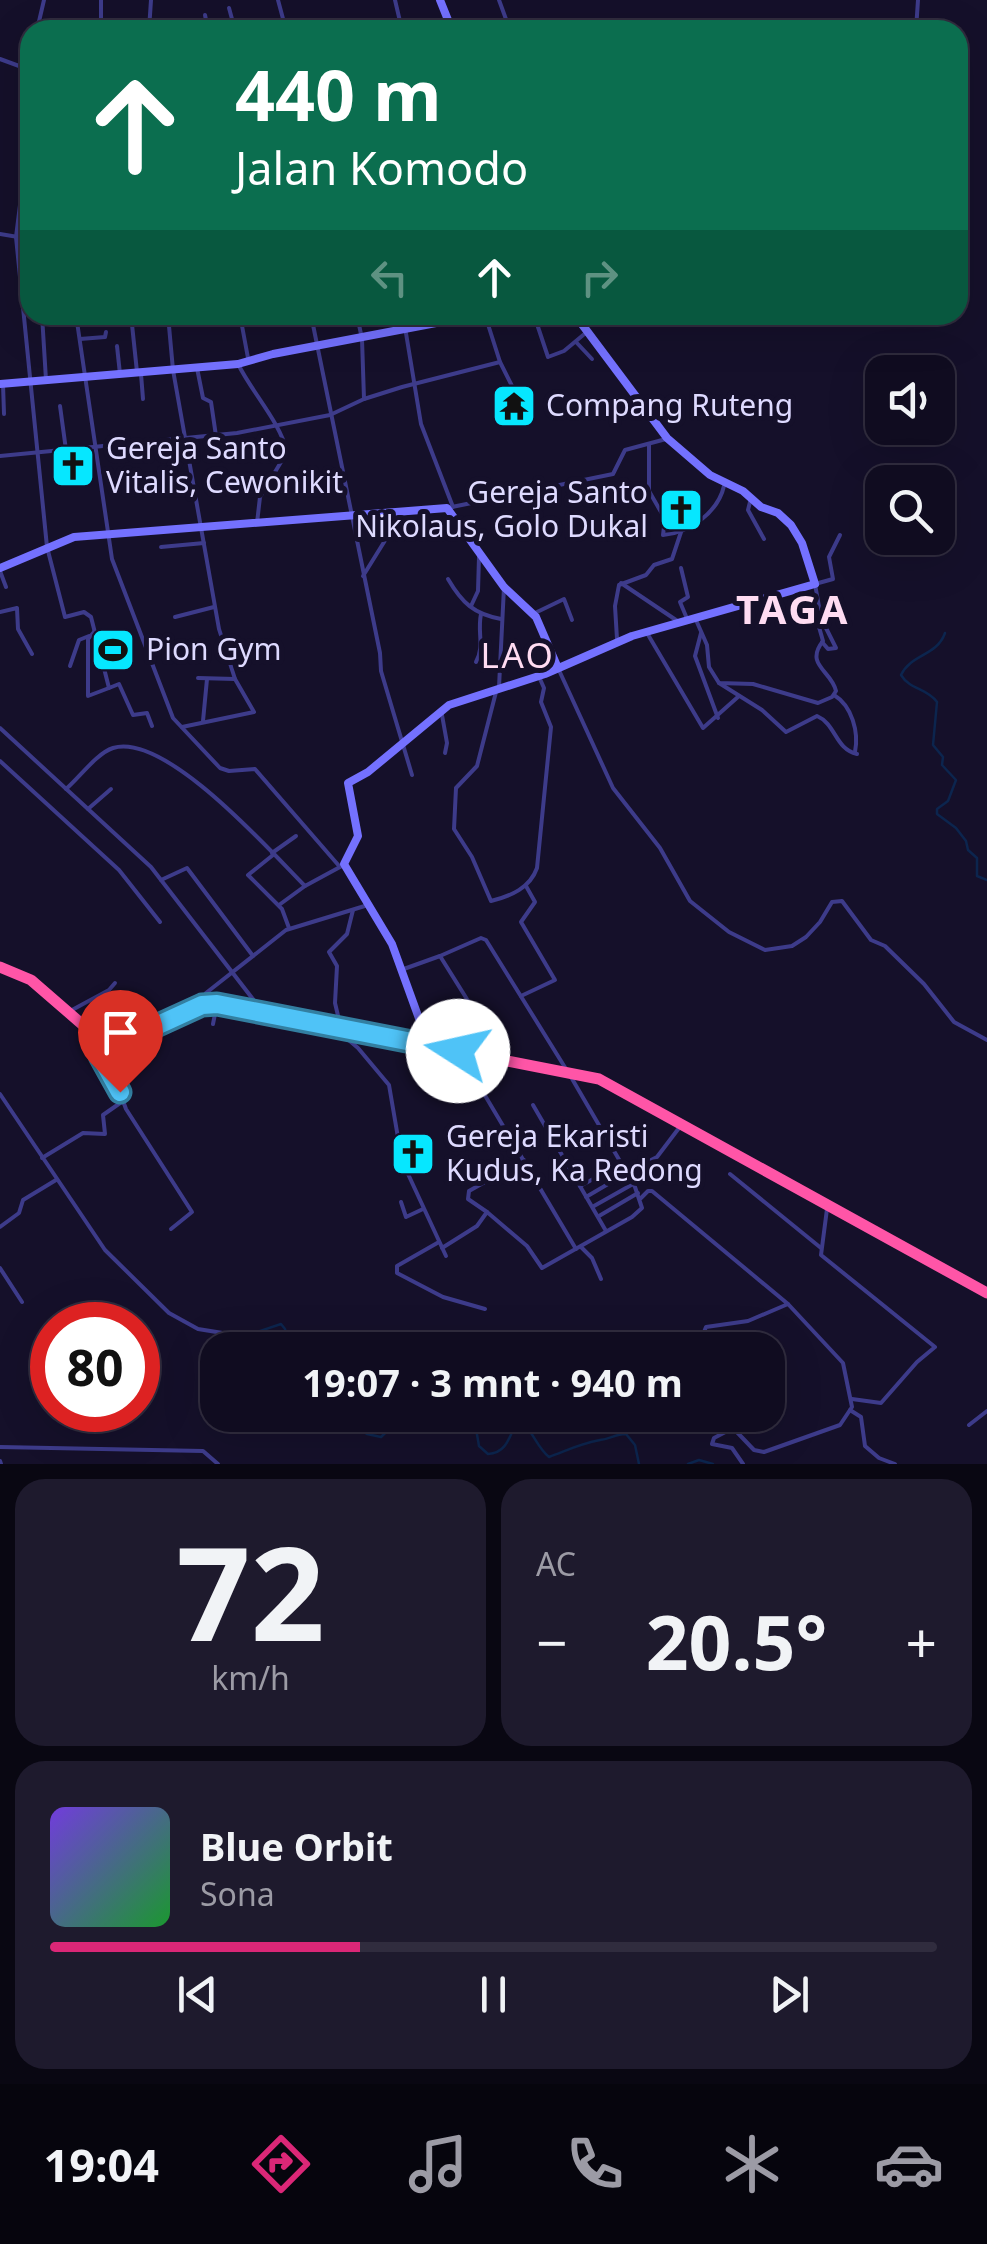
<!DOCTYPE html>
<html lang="id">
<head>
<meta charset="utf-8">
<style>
	:root { --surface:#100c20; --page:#1e1a2d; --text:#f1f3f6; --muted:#9c9ba5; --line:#302c3e; --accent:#db2777 }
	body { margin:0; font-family:"Noto Sans",sans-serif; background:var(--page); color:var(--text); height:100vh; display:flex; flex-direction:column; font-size:38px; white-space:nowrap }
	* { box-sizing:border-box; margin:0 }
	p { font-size:32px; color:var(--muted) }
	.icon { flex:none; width:55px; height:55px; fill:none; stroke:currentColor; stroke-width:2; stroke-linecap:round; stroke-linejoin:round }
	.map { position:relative; height:1464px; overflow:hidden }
	.drawer { display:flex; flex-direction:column; gap:15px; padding:15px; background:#090712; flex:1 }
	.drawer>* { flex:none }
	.banner { position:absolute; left:20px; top:20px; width:948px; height:305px; border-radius:30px; box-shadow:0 10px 40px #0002,0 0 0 2px var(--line); background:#0b6e4f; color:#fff; overflow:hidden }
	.buttons { position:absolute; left:865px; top:355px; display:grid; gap:20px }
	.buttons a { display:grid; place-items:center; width:90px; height:90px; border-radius:20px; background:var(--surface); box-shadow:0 10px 40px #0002,0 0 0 2px var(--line); font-size:50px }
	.speed { position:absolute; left:30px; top:1302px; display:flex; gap:20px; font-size:50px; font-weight:700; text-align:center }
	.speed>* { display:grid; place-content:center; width:130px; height:130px; border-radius:50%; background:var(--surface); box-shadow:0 10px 40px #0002,0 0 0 2px var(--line); line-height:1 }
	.speed .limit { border:15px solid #d22; background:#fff; color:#111 }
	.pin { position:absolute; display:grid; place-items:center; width:85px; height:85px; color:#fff; margin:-102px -42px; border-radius:50% 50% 50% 0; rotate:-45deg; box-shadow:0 0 10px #0007 }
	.pin .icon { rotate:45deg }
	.me { position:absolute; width:110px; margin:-55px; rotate:280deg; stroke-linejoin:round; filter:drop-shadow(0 0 8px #0008) }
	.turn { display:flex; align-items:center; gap:35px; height:210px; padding:0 50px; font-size:45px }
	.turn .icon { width:130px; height:130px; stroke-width:2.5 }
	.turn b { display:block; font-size:70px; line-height:85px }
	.lanes { display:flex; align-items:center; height:95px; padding:0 50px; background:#0003; justify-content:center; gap:50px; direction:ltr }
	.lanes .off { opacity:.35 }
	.big { font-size:75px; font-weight:700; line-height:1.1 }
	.drawer .card { flex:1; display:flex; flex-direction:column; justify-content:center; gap:15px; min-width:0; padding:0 35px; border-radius:30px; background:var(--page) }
	.drawer .dial { align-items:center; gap:0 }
	.dial b { font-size:130px; line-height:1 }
	.song { display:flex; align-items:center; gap:30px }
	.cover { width:120px; height:120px; border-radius:15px; background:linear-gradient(135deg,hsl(260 70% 55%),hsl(130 70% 35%)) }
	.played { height:10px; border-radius:5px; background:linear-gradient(90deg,var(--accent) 35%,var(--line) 35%) }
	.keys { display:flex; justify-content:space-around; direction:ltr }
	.heat { display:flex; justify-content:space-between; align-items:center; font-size:55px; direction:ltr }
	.drawer .tiles { flex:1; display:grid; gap:15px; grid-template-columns:1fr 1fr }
	.card:last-child { grid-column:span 2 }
	.trip { position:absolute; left:200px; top:1332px; width:585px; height:100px; border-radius:30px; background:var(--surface); box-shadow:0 10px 40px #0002,0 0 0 2px var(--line); font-weight:700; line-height:100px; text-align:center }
	.menu { display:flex; height:160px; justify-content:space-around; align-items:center; background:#06050d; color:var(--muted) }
	.menu .icon { width:70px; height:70px }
	.menu .on { color:var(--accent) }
	.menu b { font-size:45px; color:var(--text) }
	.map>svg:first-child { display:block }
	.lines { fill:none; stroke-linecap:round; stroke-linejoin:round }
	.stream { stroke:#0c254e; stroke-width:2.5 }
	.street { stroke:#3d3b8a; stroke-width:4 }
	.secondary { stroke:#7471ff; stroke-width:8 }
	.highway { stroke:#ff55a7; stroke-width:11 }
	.route-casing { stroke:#337fa1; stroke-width:25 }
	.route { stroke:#4fc3f7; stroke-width:18 }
	.labels { text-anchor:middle; stroke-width:10; stroke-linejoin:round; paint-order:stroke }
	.poi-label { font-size:30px; fill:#dedaff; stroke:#15102a; text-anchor:start }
	.quarter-label { font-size:35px; letter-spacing:2.5px; fill:#ffdcf2; stroke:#15102a }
	.district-label { font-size:40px; font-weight:bold; letter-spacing:2.5px; fill:#ffdcf2; stroke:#15102a }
</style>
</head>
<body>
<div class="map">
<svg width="987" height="1464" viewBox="0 0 987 1464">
	<rect width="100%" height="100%" fill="#15102a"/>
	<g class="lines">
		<g class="stream">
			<path d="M945,633C937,656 911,654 901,675C910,690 927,688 937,702L933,745L943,757L942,765L956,780L948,801L937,809V814L956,828L966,841L968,850L977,858V876L987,880"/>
			<polyline points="251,1334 281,1324 285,1329 290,1350"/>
			<polyline points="336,1415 367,1434 381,1437 404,1415"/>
			<path d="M429,1415L432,1426C449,1438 456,1431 471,1420L475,1423L479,1446L488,1454C508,1453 510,1434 518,1419C531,1426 536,1447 549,1457C568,1450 579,1444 600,1440C610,1439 615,1434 626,1434L635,1445L639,1464"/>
			<polyline points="688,1464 699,1460 713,1464"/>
		</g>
		<g class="street">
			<polyline points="278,0 286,30"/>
			<polyline points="395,0 402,30"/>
			<polyline points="499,0 510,30"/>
			<polyline points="229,8 235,30"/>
			<polyline points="205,15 208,30"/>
			<polyline points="37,30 44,0"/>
			<polyline points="97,30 101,19 101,0"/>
			<polyline points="149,30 151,0"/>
			<polyline points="916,30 918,0"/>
			<polyline points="30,57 25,165 16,237 47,547 65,617 84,612 91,617 109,688 119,684 133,715 147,713 152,726"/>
			<polyline points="0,59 30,70"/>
			<polyline points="0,234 30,239"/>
			<polyline points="42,315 46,380"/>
			<polyline points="76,315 112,559 173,718 220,768 229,771 255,769 340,867"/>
			<polyline points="131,315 137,372"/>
			<polyline points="168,315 173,370 219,629 235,679 254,712 182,727"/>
			<polyline points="240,315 248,358"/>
			<polyline points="311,315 380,653 381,671 412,775"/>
			<polyline points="357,315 362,339 364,399"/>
			<polyline points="403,315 421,424 453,507"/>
			<polyline points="485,315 500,362 520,402 520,408 516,413"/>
			<polyline points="534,315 548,357 564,351 588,331"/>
			<polyline points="80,339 105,337 106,332"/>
			<polyline points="576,342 592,359"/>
			<polyline points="117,346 120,374"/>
			<path d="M238,364C253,394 280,422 287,452L260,497L257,523"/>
			<polyline points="197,368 203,398 211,402 216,436"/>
			<polyline points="141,374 143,399"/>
			<polyline points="3,384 4,414"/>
			<polyline points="60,406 66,450"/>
			<polyline points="516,413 512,407 517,399"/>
			<path d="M649,444V491L665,519L663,535C690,533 718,512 724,486"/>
			<polyline points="0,456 237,433 330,415 364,399 402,387 500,362"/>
			<polyline points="751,498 748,510 764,539"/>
			<polyline points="447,508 613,474 625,450 666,439"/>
			<polyline points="161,547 204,543"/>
			<polyline points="681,568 688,597 680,602 688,621"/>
			<polyline points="0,571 6,587"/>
			<polyline points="363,576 394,526 398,511"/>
			<path d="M448,579C462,603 474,614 501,619"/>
			<polyline points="621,583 679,622"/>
			<polyline points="471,606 478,591 479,557"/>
			<polyline points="0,612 17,608 18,629 32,654"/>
			<polyline points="535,613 564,599 572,620"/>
			<polyline points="175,617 214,607"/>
			<path d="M696,620L707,645L709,667L719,683L753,684L818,703L832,697L836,691C832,671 804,665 823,641L817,620L821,618"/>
			<polyline points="94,632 88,639 88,696 109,688"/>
			<polyline points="647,633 703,728 739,696"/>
			<polyline points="701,633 695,656 718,718"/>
			<polyline points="617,639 615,606 619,585 646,575 654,565 672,559 681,532"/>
			<polyline points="822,642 828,649 836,648 821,618 815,584 833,579 829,557 840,535"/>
			<path d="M476,662C485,645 477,633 481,614"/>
			<polyline points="70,666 79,640 89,636"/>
			<polyline points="558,668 613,788 660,848 690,901 729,932 765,950 792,946 806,937 820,922 832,902 842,901 871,940 885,946 924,984 954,1022 987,1040"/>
			<polyline points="198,678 235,679"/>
			<path d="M719,683L762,710L786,732L817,716C836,724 835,749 857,754"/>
			<polyline points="499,687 504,587"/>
			<path d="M496,692L477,766L456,788L454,829L472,857L491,901C511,896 530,888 537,868L551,727L541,702L544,688L540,679"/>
			<path d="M834,695C852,706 859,732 855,752"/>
			<polyline points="442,715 447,743 445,753"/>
			<polyline points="203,721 207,679"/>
			<polyline points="0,728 151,867 259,1007"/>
			<polyline points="0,761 119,870 160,922"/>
			<path d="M66,789C79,778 97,753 113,748C166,732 271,852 305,886L340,867"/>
			<polyline points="88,809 111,789"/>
			<polyline points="272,853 296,836"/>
			<polyline points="273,855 248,875 282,909 289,928"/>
			<polyline points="161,880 187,868 253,956"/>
			<polyline points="279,905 305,886"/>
			<polyline points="440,956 481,938 486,940 566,1069"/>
			<polyline points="401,970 440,956 505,1060"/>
			<polyline points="521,996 555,980 521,922 535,902 526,886"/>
			<polyline points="203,1000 206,993 286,930 368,905"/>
			<polyline points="72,1010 109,990 115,983"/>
			<polyline points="213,1024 216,1009"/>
			<polyline points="340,1024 335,1003 337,966 329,952 347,934 353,910"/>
			<polyline points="338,1031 358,1048 389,1085 402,1161 446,1256"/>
			<polyline points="102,1044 100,1056 116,1082 126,1109 192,1212 171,1229"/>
			<polyline points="461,1055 576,1249"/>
			<polyline points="0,1094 105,1250 169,1313 198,1329 229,1334"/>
			<polyline points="533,1105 606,1231"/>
			<polyline points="42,1158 83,1133 105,1134 103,1115 123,1101"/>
			<polyline points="627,1172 657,1157 679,1128"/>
			<polyline points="730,1174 821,1248"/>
			<polyline points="580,1186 620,1165"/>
			<polyline points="586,1197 625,1174"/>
			<polyline points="641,1198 648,1191 652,1191 788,1304 748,1321 706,1327 697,1350"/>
			<polyline points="401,1202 406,1217 423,1209"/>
			<polyline points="594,1206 633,1184"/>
			<polyline points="827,1209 821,1255 935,1347 917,1362 881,1403 852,1399"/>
			<polyline points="487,1212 468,1199 469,1191 524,1160"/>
			<polyline points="599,1216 638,1193"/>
			<polyline points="0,1227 19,1213 23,1200 56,1180"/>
			<polyline points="439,1242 397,1266 397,1273 443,1297 485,1309"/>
			<polyline points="581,1247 592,1258 601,1279"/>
			<polyline points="442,1248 477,1226 487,1212 527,1246 542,1268 632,1217 642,1208 635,1187 571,1077"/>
			<polyline points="0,1268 22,1302"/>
			<polyline points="850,1410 861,1417 865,1446 879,1458 895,1464"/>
			<polyline points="725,1415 733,1428 714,1438 712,1444 732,1448 743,1464"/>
			<polyline points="969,1425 987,1411"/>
			<polyline points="733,1428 754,1450 764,1452 840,1425 852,1407 843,1363 788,1304"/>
			<polyline points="0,1447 203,1451 218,1464"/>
			<polyline points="0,1461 1,1464"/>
		</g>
		<g class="secondary">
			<polyline points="440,0 452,30"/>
			<polyline points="0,384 238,364 273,354 478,315"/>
			<polyline points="0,568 74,537 447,508 504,587 536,617 558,668"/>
			<polyline points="429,1046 392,944 344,864 358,836 348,783 368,772 449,705 545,674 632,636 815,584 802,543 791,525 778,513 761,507 743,491 710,475 667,438 575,315"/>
		</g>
		<polyline class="highway" points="0,967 31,980 106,1045 119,1043 202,1005 217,1004 599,1079 987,1293"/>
	</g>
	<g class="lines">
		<defs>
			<polyline id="route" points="120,1092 100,1056 102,1044 119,1043 202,1005 217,1004 458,1051"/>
		</defs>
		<use href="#route" class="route-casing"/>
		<use href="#route" class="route"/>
	</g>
	<defs>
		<symbol id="temple-square" viewBox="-11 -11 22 22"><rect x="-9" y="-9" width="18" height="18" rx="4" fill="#06e7ff" stroke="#15102a"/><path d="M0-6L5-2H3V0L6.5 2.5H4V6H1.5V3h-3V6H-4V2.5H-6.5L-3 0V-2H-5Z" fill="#111"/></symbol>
		<symbol id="church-square" viewBox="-11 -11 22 22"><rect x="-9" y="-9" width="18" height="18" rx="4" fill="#06e7ff" stroke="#15102a"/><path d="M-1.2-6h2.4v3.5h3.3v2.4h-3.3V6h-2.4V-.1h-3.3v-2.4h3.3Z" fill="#111"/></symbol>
		<symbol id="stadium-square" viewBox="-11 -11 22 22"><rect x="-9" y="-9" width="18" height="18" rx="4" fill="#06e7ff" stroke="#15102a"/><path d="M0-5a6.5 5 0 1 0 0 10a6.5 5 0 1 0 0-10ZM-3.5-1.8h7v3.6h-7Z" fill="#111"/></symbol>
	</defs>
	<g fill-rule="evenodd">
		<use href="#temple-square" x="489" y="381" width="50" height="50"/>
		<use href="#church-square" x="48" y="441" width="50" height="50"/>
		<use href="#church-square" x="656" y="485" width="50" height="50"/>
		<use href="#stadium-square" x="88" y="625" width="50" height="50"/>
		<use href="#church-square" x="388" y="1129" width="50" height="50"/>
	</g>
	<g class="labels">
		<g class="poi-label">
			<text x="546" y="416">Compang Ruteng</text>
			<text x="106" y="459">Gereja Santo<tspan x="106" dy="34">Vitalis, Cewonikit</tspan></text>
			<text x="648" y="503" text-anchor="end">Gereja Santo<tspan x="648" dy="34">Nikolaus, Golo Dukal</tspan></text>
			<text x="146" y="660">Pion Gym</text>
			<text x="446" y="1147">Gereja Ekaristi<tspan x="446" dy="34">Kudus, Ka Redong</tspan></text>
		</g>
		<g class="quarter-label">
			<text x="518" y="668">LAO</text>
		</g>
		<g class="district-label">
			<text x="793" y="624">TAGA</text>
		</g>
	</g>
</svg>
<div class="buttons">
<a><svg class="icon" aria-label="sound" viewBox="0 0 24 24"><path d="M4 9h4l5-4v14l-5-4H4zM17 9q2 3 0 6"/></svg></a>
<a><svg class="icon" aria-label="search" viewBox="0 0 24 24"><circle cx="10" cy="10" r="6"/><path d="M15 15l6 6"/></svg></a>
</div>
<div class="speed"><div class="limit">80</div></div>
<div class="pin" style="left:120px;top:1092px;background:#d93025"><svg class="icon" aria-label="arrive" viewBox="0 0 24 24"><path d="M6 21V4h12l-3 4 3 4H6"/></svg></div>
<svg class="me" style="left:458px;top:1051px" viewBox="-20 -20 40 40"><circle r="19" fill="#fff"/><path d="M0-13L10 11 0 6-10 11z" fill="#4fc3f7"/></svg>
<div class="trip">19:07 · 3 mnt · 940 m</div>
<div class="banner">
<div class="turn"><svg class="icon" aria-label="ahead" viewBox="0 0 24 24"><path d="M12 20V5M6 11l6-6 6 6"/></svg><div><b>440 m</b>Jalan Komodo</div></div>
<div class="lanes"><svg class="icon off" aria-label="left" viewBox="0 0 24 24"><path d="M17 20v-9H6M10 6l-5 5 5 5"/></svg><svg class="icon" aria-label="ahead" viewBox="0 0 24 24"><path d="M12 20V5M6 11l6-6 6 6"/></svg><svg class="icon off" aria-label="right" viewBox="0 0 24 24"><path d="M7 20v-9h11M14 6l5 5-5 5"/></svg></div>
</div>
</div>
<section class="drawer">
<div class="tiles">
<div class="card dial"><b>72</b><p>km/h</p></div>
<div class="card"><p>AC</p>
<div class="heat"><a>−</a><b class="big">20.5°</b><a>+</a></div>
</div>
<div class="card">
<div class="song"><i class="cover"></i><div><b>Blue Orbit</b><p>Sona</p></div></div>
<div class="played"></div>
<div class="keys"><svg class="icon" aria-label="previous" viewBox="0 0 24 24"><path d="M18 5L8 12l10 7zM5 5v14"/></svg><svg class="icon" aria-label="pause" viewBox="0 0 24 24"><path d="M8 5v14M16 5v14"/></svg><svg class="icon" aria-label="next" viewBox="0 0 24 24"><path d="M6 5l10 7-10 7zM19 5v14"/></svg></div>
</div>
</div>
</section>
<nav class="menu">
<b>19:04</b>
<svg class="icon on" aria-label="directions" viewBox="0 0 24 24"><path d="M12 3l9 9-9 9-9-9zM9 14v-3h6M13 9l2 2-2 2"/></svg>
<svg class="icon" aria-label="music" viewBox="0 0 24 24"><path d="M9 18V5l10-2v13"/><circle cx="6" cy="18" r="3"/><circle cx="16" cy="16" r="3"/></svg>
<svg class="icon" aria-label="phone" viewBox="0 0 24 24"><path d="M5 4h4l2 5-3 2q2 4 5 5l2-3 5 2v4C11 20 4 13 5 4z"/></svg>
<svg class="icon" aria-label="climate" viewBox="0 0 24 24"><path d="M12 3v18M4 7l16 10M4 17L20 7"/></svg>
<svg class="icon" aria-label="car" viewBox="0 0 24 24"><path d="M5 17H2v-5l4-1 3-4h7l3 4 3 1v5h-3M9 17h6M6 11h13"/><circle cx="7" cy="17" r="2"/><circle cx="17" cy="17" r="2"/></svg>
</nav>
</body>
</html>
